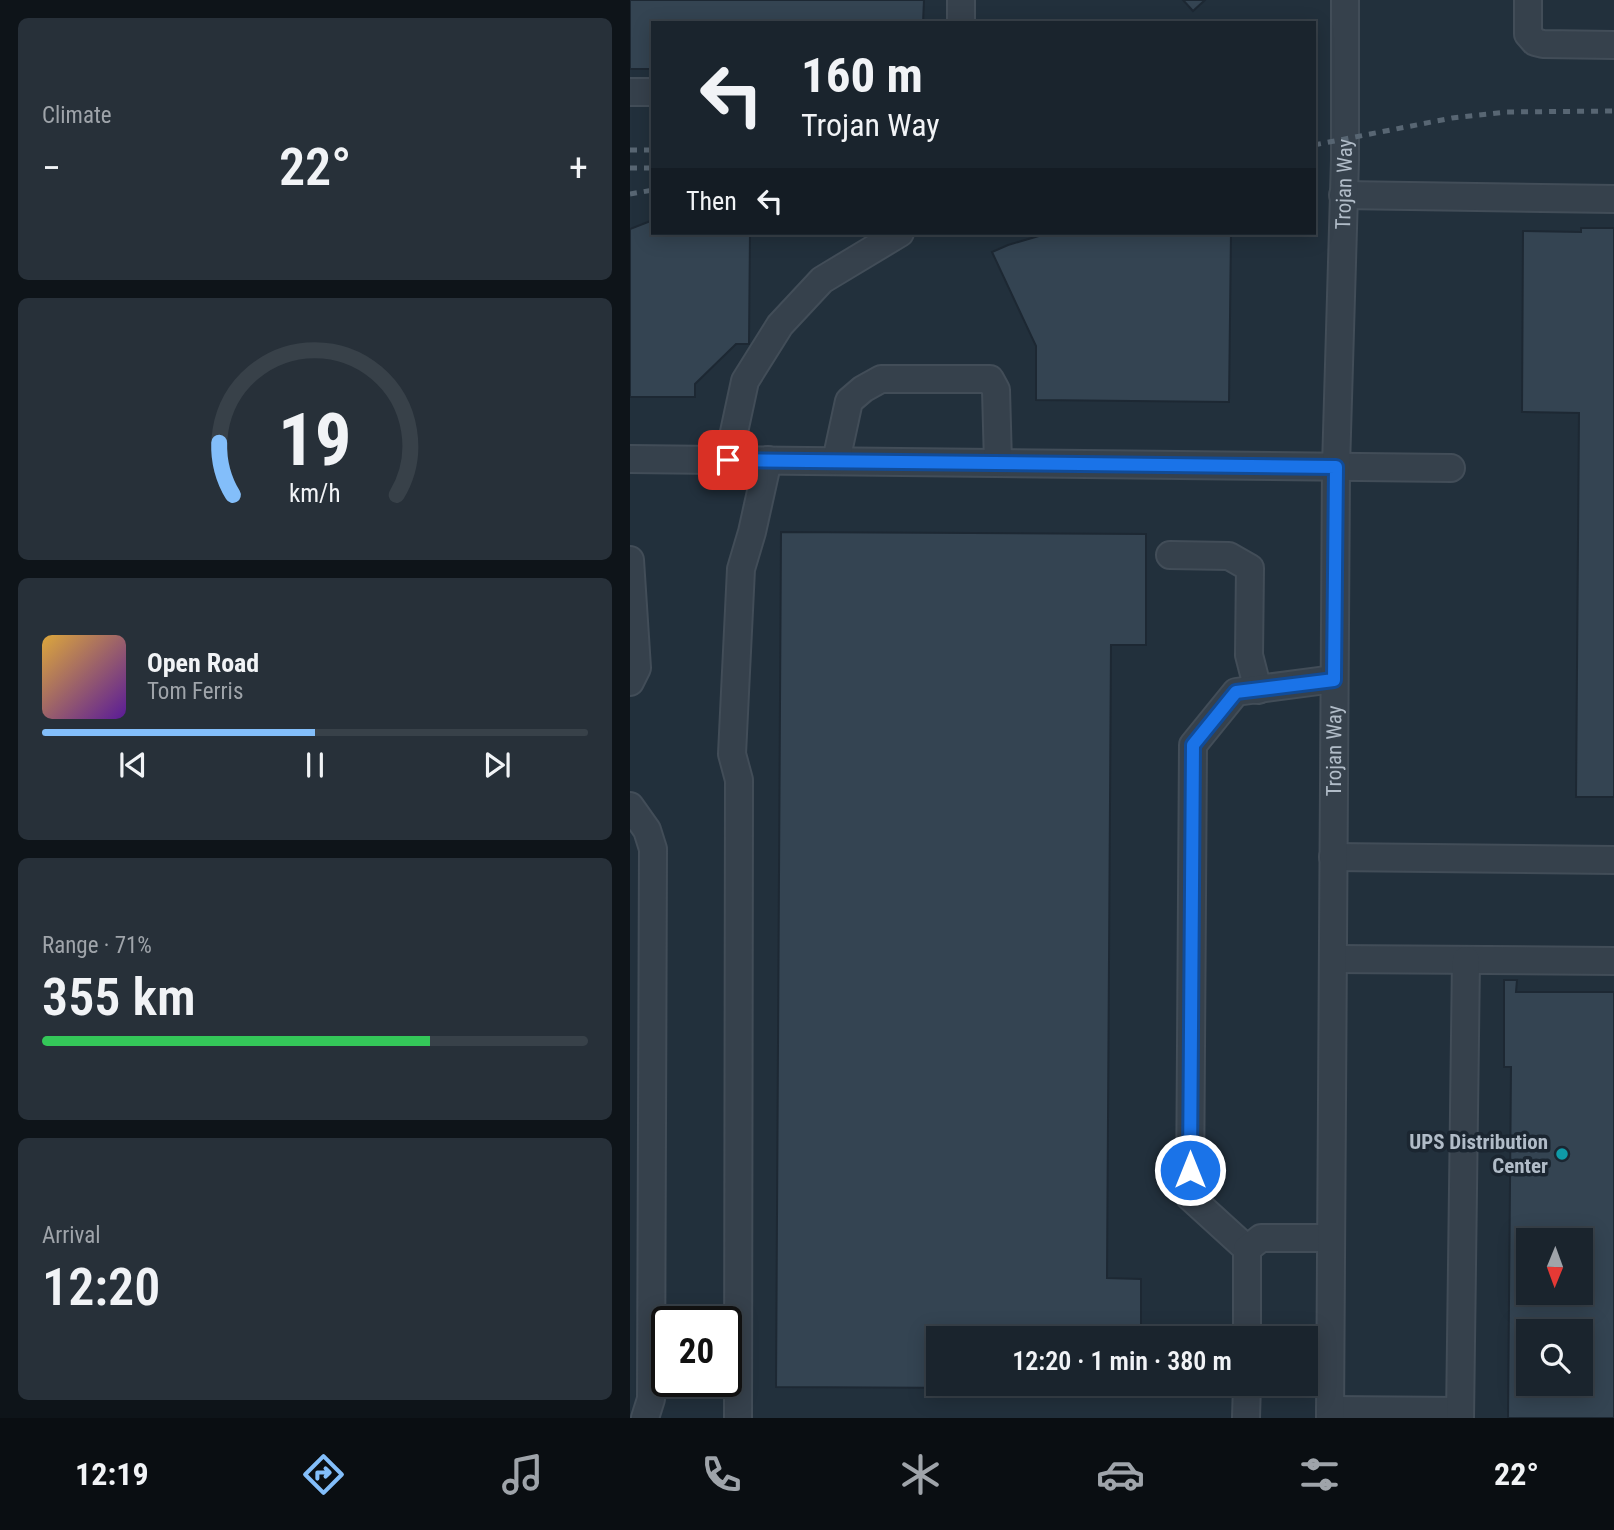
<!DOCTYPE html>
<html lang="en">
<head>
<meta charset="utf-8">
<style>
	:root { --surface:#1a242d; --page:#273039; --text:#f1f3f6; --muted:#9fa4aa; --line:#384149; --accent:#83befa }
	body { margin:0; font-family:"Roboto Condensed",sans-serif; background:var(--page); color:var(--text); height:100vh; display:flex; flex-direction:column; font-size:26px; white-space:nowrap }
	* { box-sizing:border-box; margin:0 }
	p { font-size:23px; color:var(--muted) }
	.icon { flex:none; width:38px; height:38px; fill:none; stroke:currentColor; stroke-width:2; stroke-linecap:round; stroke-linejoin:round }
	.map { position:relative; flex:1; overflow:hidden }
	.panel { display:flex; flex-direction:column; gap:18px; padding:18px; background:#0e1419; width:630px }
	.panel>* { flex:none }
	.guide { position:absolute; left:21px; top:21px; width:665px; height:214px; border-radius:0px; box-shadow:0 4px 18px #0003,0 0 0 2px var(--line); background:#1a242d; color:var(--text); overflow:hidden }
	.needle { width:46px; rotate:181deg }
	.fabs { position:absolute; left:886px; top:1228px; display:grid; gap:14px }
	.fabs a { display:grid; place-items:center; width:77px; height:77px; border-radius:0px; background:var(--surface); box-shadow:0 4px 18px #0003,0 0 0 2px var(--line); font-size:35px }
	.speed { position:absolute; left:21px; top:1306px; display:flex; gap:14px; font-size:35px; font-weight:700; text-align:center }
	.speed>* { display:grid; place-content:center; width:91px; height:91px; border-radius:50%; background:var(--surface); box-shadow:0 4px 18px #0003,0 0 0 2px var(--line); line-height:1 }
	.speed .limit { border:4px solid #111; border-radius:10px; background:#fff; color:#111 }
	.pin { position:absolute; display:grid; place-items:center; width:60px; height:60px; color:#fff; margin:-30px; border-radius:14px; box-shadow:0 4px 10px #0006 }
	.me { position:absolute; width:77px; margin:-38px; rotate:0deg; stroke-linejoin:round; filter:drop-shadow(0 0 5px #0008) }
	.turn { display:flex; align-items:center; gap:24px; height:147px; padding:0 35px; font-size:32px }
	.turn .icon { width:91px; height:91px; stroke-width:2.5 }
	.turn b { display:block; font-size:49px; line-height:60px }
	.then { display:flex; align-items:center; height:66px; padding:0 35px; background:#0003; gap:14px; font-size:26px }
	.big { font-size:52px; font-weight:600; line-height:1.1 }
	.panel .card { flex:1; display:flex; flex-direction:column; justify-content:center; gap:10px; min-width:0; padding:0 24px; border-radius:10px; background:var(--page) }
	.panel .dial { align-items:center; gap:0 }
	.dial svg { height:182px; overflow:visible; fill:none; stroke:var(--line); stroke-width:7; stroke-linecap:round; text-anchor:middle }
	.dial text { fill:var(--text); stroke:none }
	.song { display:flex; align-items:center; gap:21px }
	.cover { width:84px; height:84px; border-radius:10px; background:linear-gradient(135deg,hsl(40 70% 55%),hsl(270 70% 35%)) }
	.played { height:7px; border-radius:4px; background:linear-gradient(90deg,var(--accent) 50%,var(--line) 50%) }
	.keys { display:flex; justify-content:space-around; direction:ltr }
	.heat { display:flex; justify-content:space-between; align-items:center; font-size:38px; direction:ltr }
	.charge { height:10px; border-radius:5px; background:linear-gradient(90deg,#34c759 71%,var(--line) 0) }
	.trip { position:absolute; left:296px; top:1326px; width:392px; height:70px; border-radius:0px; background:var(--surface); box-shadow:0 4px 18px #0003,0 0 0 2px var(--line); font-weight:600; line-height:70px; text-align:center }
	.tab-bar { display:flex; height:112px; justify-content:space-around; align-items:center; background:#0a0e12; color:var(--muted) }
	.tab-bar .icon { width:49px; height:49px }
	.tab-bar .selected { color:var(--accent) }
	.tab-bar b { font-size:32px; color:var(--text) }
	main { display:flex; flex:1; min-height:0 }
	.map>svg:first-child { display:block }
	.building { fill:#344452; stroke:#1d2833; stroke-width:2; fill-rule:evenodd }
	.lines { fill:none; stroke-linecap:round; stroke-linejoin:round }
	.minor-casing { stroke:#424d58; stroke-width:30 }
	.minor { stroke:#36414c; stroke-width:26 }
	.rail { stroke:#586673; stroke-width:5; stroke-dasharray:7 7; stroke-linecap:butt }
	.route-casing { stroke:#114b97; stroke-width:18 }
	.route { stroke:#1a73e8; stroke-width:12 }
	.culture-dot { fill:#0f9aa8; stroke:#1b2631; stroke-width:2.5 }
	.labels { text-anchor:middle; stroke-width:7; stroke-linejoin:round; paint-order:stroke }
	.street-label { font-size:21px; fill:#b1bcc8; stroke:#1b2631 }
	.poi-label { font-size:21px; font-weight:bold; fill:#b1bcc8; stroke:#1b2631; text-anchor:end }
</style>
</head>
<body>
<main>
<section class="panel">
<div class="card"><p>Climate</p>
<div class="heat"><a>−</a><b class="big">22°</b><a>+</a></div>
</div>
<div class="card dial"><svg viewBox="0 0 100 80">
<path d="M14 69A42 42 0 1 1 86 69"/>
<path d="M14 69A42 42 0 0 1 8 46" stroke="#83befa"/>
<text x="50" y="56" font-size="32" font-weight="700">19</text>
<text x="50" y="72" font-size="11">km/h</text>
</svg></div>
<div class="card">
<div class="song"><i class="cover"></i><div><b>Open Road</b><p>Tom Ferris</p></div></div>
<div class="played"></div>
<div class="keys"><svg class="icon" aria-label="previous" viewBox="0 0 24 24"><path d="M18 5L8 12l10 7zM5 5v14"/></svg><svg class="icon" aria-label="pause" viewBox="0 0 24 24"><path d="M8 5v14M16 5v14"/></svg><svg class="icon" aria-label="next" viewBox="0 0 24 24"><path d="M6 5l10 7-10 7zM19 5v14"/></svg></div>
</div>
<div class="card"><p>Range · 71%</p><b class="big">355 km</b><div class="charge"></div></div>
<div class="card"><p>Arrival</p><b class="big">12:20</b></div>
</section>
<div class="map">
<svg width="984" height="1418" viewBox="0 0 984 1418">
	<rect width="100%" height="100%" fill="#22303c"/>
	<g class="building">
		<polygon points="0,0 294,0 293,23 23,23 23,69 0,69"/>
		<polygon points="553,0 575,0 563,11"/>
		<polygon points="23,220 23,233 120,233 119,344 106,344 65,384 65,397 0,397 0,229"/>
		<polygon points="951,228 984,228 984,797 946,797 949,413 892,412 893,231 951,232"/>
		<polygon points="419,233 601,233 599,402 406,400 406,346 362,252 378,245"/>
		<polygon points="151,532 516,534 516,645 481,645 477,1278 511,1279 511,1339 308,1339 308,1384 511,1384 511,1389 146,1387"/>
		<path d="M874,980H887L886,992H984V1418H878L881,1067H874ZM898,1241H950V1293H898ZM898,1332H950V1384H898Z"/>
	</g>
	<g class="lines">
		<defs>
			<g id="minor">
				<polyline points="898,0 898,34 905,42 913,44 984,45"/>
				<polyline points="331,23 331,0"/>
				<polyline points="0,92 23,92"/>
				<polyline points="713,195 984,199"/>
				<polyline points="0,459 821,468"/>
				<polyline points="98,460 115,381 150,325 192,280 270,233"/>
				<polyline points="206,461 219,401 233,389 251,379 360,379 366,390 368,463"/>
				<polyline points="540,555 599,556 620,568 619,655 628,690"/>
				<polyline points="0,560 7,668 0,682"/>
				<polyline points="0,806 17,830 23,849 21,1399 15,1418"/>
				<polyline points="703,857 984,860"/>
				<polyline points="703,959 984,961"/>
				<polyline points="617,1249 560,1197 563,745 606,692 704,679"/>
				<polyline points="617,1339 617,1249 631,1238 701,1238"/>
				<polyline points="700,1410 830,1411"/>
				<polyline points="108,1418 109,780 102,754 111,569 122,532 138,460"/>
				<polyline points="616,1418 617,1384"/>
				<path id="s1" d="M700,1418L706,467L715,160V0"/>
				<polyline points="830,1418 836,960"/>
			</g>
		</defs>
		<use href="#minor" class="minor-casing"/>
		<use href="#minor" class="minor"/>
		<g class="rail">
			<polyline points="684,145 822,118 876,112 984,111"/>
			<polyline points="0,150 23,150"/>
			<polyline points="0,168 23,168"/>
			<polyline points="0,194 23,190"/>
		</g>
	</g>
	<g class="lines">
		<defs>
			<polyline id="route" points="98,460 706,467 704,680 606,692 563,745 560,1170"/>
		</defs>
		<use href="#route" class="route-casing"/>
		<use href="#route" class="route"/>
	</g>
	<circle class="culture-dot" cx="932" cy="1154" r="7"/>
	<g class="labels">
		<g class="street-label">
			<text dy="7" stroke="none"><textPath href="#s1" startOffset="1234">Trojan Way</textPath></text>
			<text dy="7" stroke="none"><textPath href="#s1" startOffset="667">Trojan Way</textPath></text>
		</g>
		<g class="poi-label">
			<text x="918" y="1149">UPS Distribution<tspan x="918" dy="24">Center</tspan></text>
		</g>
	</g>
</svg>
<div class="fabs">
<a><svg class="needle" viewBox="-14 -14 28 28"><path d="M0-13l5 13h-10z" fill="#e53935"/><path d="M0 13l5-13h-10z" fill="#9fa4aa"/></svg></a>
<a><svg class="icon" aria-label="search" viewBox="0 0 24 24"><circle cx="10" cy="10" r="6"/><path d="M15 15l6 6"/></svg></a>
</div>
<div class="speed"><div class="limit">20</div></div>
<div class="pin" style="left:98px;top:460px;background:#d93025"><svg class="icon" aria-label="arrive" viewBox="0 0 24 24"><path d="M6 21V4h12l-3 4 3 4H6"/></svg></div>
<svg class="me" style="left:560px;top:1170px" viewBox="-20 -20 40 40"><circle r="17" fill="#1a73e8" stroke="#fff" stroke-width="3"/><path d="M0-11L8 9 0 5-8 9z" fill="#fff"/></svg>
<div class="trip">12:20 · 1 min · 380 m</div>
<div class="guide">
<div class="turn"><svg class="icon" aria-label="left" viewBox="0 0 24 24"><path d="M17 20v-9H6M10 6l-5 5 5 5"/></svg><div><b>160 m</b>Trojan Way</div></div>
<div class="then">Then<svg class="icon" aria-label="left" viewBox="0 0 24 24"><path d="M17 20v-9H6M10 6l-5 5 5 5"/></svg></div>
</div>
</div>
</main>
<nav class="tab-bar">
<b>12:19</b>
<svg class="icon selected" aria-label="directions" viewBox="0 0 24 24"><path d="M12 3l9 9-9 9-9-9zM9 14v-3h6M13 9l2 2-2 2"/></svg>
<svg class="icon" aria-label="music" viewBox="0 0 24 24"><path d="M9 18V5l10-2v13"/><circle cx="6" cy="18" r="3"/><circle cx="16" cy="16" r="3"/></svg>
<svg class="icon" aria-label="phone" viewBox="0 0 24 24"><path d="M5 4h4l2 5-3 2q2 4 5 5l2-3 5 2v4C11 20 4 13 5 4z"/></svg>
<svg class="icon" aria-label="climate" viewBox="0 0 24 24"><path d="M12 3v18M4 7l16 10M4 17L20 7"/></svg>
<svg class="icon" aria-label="car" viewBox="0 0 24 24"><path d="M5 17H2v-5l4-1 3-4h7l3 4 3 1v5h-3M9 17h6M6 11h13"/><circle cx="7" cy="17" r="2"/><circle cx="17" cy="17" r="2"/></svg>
<svg class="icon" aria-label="filters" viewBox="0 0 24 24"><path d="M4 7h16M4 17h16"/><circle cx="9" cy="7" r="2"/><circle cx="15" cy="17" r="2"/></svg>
<b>22°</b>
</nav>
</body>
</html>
